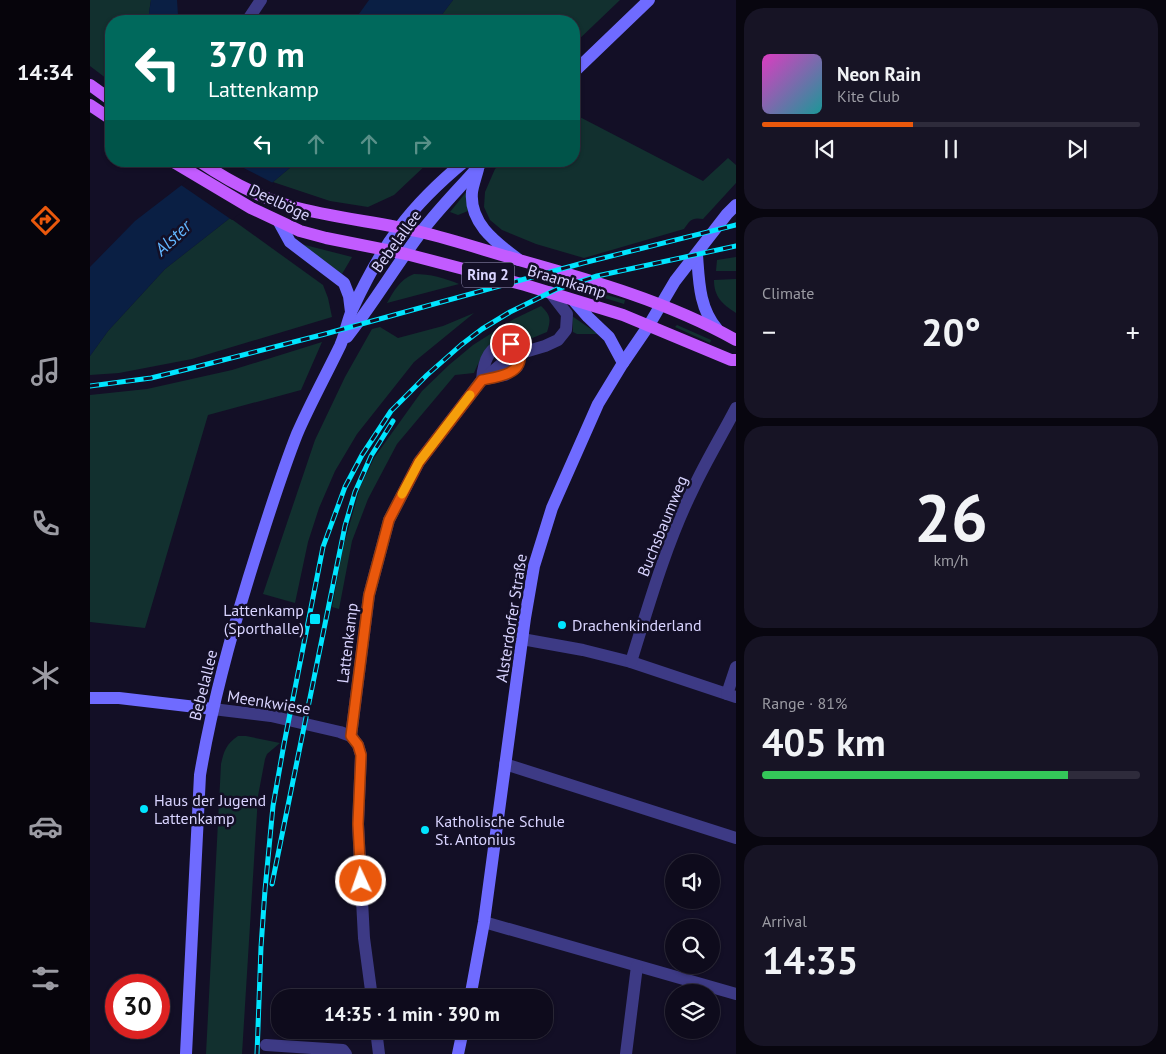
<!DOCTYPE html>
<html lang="en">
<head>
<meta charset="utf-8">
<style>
	:root { --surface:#0e0b1c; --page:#171425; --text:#f1f3f6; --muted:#9b9ba3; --line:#2e2b3b; --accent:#ea580c }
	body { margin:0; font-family:"PT Sans",sans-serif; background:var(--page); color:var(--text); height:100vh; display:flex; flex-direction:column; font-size:19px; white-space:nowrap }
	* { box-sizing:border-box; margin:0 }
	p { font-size:16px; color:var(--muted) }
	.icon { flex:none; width:28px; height:28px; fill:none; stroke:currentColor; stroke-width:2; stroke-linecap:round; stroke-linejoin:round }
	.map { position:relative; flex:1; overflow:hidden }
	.drawer { display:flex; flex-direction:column; gap:8px; padding:8px; background:#08060f; width:430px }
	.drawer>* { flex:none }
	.top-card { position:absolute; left:15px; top:15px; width:475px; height:152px; border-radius:20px; box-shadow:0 1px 4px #0004,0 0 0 1px var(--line); background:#00695c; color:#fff; overflow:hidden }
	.tools { position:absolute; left:575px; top:854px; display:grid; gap:10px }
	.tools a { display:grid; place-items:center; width:55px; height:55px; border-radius:50%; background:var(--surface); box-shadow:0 1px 4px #0004,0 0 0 1px var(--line); font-size:25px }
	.speed { position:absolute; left:15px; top:974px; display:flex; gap:10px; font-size:25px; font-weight:700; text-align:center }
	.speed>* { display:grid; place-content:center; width:65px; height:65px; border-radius:50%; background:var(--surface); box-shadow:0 1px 4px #0004,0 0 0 1px var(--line); line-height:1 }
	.speed .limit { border:8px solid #d22; background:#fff; color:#111 }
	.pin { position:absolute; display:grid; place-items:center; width:42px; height:42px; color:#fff; margin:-21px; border:2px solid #fff; border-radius:50%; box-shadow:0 1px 5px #0007 }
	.me { position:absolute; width:55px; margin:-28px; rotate:357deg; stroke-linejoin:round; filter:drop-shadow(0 0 4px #0008) }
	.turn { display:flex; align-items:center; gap:18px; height:105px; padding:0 20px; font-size:22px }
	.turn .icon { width:65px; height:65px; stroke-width:2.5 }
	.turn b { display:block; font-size:35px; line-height:42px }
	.lanes { display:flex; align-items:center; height:48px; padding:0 20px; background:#0003; justify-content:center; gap:25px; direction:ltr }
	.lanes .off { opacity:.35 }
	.big { font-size:38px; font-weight:600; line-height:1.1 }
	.drawer .card { flex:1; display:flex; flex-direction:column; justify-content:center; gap:8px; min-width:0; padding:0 18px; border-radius:20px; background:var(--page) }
	.drawer .dial { align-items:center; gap:0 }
	.dial b { font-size:65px; line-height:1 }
	.song { display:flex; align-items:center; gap:15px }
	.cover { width:60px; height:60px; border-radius:8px; background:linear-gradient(135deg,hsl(310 70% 55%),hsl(180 70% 35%)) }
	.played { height:5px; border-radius:2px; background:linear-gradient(90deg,var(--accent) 40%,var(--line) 40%) }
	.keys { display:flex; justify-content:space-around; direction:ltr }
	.heat { display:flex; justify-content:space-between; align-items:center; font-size:28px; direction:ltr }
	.charge { height:8px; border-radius:4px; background:linear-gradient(90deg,#34c759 81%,var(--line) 0) }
	.trip { position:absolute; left:181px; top:989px; width:282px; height:50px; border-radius:20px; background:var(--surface); box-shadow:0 1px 4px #0004,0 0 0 1px var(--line); font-weight:600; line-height:50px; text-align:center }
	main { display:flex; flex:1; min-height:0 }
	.menu { display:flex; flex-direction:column; width:90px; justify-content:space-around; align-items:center; background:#06040b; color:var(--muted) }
	.menu .icon { width:35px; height:35px }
	.menu .on { color:var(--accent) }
	.menu b { font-size:22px; color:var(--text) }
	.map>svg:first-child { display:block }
	.green { fill:#12302f }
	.water { fill:#0a1f44 }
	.pier { fill:#130f26 }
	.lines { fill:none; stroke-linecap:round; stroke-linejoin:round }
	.street { stroke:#3d3a85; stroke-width:12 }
	.secondary { stroke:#6f6bff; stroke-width:12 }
	.primary { stroke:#c25bff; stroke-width:12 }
	.rail-casing { stroke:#00e5ff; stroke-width:5 }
	.rail { stroke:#130f26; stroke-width:3; stroke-dasharray:9; stroke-linecap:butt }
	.route-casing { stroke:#983908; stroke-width:12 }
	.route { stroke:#ea580c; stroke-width:9 }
	.slow { stroke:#f59e0b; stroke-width:9 }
	.poi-dot { fill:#00e5ff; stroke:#130f26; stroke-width:2 }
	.labels { text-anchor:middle; stroke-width:5; stroke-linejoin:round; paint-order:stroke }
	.shield { fill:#130f26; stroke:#9e99be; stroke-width:1 }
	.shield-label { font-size:15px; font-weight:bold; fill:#d9d4ff }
	.street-label { font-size:16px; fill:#d9d4ff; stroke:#130f26 }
	.poi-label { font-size:16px; fill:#d9d4ff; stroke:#130f26; text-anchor:start }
	.water-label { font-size:18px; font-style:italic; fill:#62b6ff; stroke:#130f26 }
</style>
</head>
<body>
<main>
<nav class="menu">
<b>14:34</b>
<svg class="icon on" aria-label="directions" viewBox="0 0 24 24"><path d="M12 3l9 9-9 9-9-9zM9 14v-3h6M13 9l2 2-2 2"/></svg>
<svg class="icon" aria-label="music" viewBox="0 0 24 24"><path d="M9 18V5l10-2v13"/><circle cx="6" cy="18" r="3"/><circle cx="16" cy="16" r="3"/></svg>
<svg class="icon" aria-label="phone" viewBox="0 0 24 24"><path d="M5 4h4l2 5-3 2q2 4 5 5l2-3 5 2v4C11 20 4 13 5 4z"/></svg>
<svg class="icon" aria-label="climate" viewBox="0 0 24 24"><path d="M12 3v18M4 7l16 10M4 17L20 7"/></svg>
<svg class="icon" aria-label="car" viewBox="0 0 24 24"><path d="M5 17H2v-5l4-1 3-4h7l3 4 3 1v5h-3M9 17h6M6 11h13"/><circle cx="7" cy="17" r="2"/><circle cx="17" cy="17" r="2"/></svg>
<svg class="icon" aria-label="filters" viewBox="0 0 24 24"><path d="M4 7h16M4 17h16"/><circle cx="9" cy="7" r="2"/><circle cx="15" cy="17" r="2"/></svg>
</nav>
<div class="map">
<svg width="646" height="1054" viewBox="0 0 646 1054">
	<rect width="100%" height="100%" fill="#130f26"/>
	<g class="green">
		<path d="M0,0C19,0 40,0 61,0L59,13L60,21H21V82L0,66Z"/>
		<polygon points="363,0 530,0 484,44 484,21 347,21"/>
		<path d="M484,114L613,181L638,158L646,165V183L613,219C602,217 600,220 594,229L494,258L446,244L412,230L400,220L394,207L395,192L405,169L414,161H484Z"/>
		<polygon points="208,161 340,161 304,195 278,207 240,201 183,182"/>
		<polygon points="377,191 378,211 368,215 360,212"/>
		<polygon points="140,218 233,285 238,298 242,317 102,359 29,373 0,375 0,356 18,331 75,269"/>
		<polygon points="211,244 262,257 252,274"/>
		<polygon points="646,257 646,271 626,271 627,260"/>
		<path d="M324,274C341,274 354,278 369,284L297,303C304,291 310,279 324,274Z"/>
		<path d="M646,279V313C632,304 624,297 624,280Z"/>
		<polygon points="495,289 535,300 534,304 492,291"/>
		<path d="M451,306C461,315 461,320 457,332L430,343C426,341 419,337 415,338C398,339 390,360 384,373L365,375L307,444L278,499L262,541L249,609L242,607L253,548L270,487L284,458L332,391L359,365L383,345L424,319Z"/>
		<polygon points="384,313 324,362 267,434 245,471 229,508 218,542 205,603 173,594 225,440 255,377 282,329 290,327 308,338 353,326"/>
		<polygon points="482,316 508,334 487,334 483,332"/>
		<polygon points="587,325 621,340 620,343 585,327"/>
		<polygon points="232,342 211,390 118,415 55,628 0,622 0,395 57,389 142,370"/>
		<path d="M148,736H156L190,743L177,754L175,759L168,796L152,1054H116L131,764C134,751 136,744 148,736Z"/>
	</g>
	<g class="water">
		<polygon points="61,0 87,0 88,15 90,21 60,21 59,13"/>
		<polygon points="279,0 363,0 347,21 264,21"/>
		<polygon points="123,161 208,161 140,218 75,269 18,331 0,356 0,267 45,221"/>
	</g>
	<polygon class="pier" points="120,161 140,161 185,184 142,220 91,185"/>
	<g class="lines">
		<g class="street">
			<polyline points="157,21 171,0"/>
			<path d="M415,343C428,344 432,355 427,367L415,375L392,380C393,364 398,347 415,343Z"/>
			<polyline points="432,639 493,650 541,662 646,697"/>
			<path d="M541,662C559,604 576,544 603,489C616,461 632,435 646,408"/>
			<polyline points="637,694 646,667"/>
			<polyline points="123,709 181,716 250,732 261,736 268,745 271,755 268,824 274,938 282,998"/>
			<polyline points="261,736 279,595 299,520 329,462 391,381 421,356 455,346 468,340 476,330 477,314 460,292"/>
			<polyline points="415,764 646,838"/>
			<polyline points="394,922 646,994"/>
			<polyline points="286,1030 289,1054"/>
			<polyline points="176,1045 253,1050 256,1054"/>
			<polyline points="536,1054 547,966"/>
		</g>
		<g class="secondary">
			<polyline points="484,72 559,0"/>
			<path d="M388,169C386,177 383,185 382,192C379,224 407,243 429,260"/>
			<polyline points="189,222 200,242 254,283 259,296 261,312"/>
			<path d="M607,255C609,281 609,308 627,329"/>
			<polyline points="484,301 498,317 519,337 533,363"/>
			<path d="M257,337C284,303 306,265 332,231C351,206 373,185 393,161"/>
			<polyline points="0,698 29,698 123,709"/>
			<polyline points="380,998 394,922 435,618 444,566 462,508 508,404 533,363 559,325 585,281 637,214 646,205"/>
			<path d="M96,1054L110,775C123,698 144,623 168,548C180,510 192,472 207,434C220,404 236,375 250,346C255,335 257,322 262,310C292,245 319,207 375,161"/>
			<polyline points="368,1054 373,1030"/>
		</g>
		<g class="primary">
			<polyline points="0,85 21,100"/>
			<polyline points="0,105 21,119"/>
			<polyline points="82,161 161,208 210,231 236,238 316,254 435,285 533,315 641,360 646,360"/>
			<path d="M109,161C137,180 168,197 200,206C243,218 288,222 331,232C364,240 397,251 429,260C504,281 578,302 646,340"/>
		</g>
		<defs>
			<g id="rail">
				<polyline points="0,386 61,378 98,369 235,334 493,263 646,225"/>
				<polyline points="182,884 255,526 265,492 281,456 303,421"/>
				<polyline points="167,1054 171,947 175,890 183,806 194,744 233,547 255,487 272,455 301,411 337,375 371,345 392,329 420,312 467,289 507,276 646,246"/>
			</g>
		</defs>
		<use href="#rail" class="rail-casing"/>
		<use href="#rail" class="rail"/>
	</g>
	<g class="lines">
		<defs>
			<path id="route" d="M271,881L268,824L271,755L268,745L261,736L279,595L299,520L329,462L392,380C406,377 431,375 430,356C430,350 426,347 421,344"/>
		</defs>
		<use href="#route" class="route-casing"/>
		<use href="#route" class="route"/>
		<polyline class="slow" points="312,494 329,462 380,395"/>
	</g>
	<g class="poi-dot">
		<rect x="219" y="613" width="12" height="12" rx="2.5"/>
		<circle cx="472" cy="625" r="5"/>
		<circle cx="54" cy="809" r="5"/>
		<circle cx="335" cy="830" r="5"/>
	</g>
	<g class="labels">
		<rect class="shield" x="372" y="262.5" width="52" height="25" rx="4"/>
		<g class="shield-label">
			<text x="398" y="280">Ring 2</text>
		</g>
		<g class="street-label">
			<text transform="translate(190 202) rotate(25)" y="6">Deelböge</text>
			<text transform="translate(306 241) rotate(-54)" y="6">Bebelallee</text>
			<text transform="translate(477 281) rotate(17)" y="6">Braamkamp</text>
			<text transform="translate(572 526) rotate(-68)" y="6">Buchsbaumweg</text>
			<text transform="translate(421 618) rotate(-81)" y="6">Alsterdorfer Straße</text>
			<text transform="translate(257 643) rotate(-83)" y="6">Lattenkamp</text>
			<text transform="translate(113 685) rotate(-76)" y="6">Bebelallee</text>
			<text transform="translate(179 702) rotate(9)" y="6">Meenkwiese</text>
		</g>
		<g class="poi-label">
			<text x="214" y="616" text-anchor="end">Lattenkamp<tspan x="214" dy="18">(Sporthalle)</tspan></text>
			<text x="482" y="631">Drachenkinderland</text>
			<text x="64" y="806">Haus der Jugend<tspan x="64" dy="18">Lattenkamp</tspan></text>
			<text x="345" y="827">Katholische Schule<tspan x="345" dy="18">St. Antonius</tspan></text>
		</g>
		<g class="water-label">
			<text transform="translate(83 238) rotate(-43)" y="6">Alster</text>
		</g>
	</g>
</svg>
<div class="tools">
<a><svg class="icon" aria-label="sound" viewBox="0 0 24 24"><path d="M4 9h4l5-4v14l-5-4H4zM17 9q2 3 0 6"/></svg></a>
<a><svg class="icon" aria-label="search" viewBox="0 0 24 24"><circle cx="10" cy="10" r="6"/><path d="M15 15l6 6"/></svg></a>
<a><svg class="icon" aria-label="layers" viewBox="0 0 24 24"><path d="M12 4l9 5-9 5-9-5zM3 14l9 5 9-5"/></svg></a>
</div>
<div class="speed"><div class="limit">30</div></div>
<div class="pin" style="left:421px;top:344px;background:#d93025"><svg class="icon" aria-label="arrive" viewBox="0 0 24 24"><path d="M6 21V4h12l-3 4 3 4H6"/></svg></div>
<svg class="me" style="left:271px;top:881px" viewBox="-20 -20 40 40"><circle r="17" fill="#ea580c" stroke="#fff" stroke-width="3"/><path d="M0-11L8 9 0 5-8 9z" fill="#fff"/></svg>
<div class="trip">14:35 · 1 min · 390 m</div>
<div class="top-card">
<div class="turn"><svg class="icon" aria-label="left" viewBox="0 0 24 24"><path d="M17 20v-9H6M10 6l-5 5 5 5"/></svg><div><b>370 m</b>Lattenkamp</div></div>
<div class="lanes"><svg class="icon" aria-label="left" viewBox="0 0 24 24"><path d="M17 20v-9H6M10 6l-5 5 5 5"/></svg><svg class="icon off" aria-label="ahead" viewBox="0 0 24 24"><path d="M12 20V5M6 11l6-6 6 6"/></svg><svg class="icon off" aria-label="ahead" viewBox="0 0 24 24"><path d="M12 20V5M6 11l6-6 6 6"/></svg><svg class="icon off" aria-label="right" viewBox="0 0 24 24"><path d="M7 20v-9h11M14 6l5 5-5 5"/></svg></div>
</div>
</div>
<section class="drawer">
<div class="card">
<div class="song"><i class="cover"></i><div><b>Neon Rain</b><p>Kite Club</p></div></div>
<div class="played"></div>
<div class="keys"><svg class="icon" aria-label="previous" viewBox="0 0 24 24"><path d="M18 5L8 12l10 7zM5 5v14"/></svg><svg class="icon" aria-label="pause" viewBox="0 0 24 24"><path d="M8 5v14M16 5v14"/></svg><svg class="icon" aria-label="next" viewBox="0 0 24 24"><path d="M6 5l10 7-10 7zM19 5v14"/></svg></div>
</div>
<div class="card"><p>Climate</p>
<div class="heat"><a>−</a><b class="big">20°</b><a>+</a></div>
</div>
<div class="card dial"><b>26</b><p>km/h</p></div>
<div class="card"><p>Range · 81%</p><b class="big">405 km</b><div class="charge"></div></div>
<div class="card"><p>Arrival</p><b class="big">14:35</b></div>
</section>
</main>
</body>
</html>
